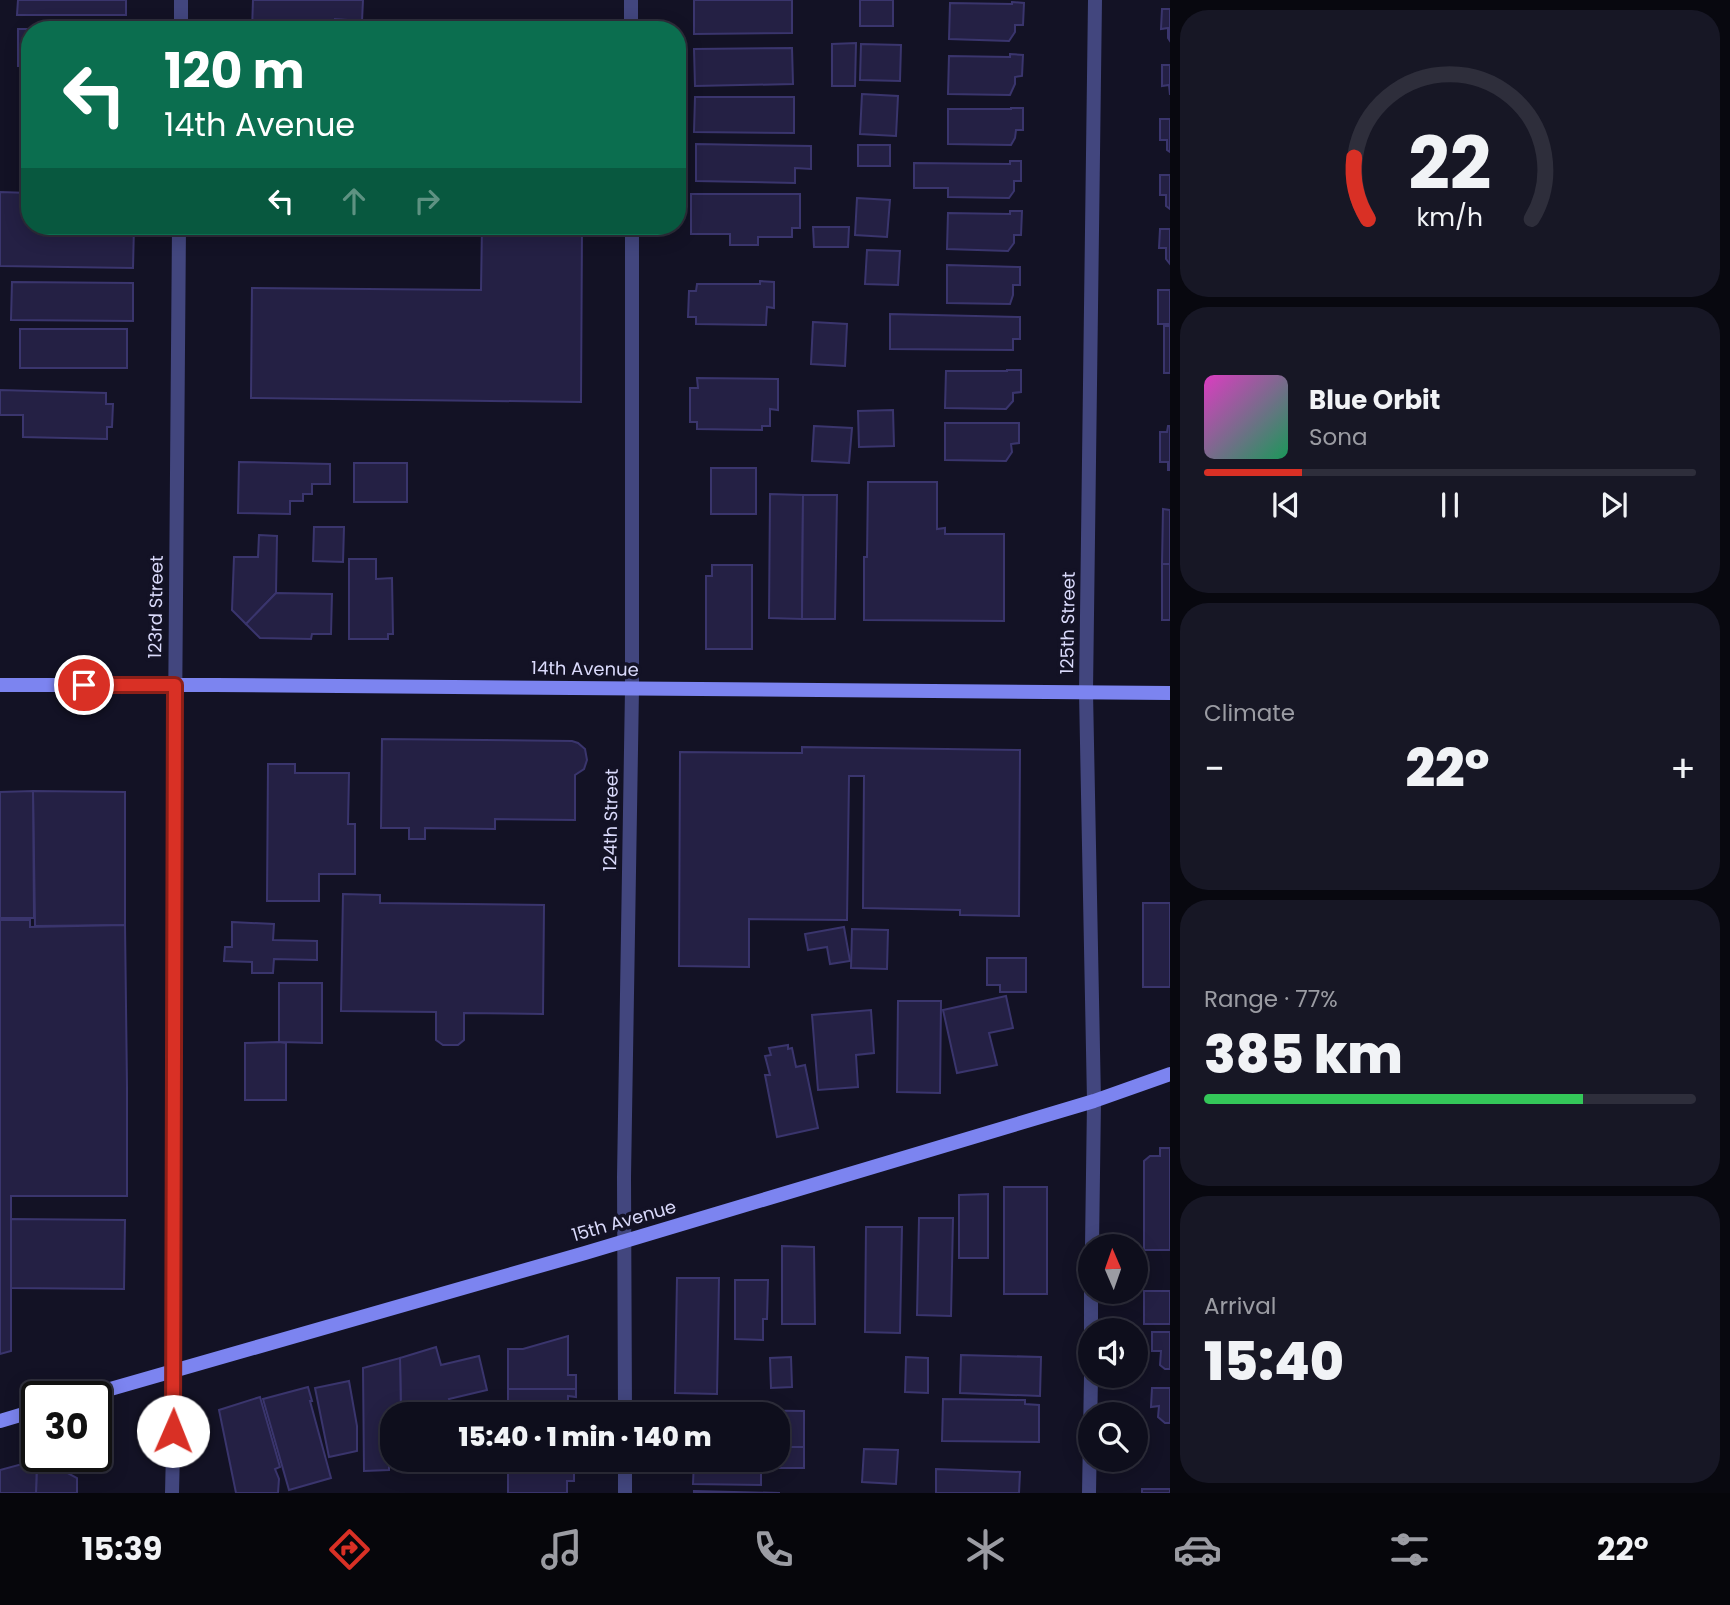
<!DOCTYPE html>
<html lang="en">
<head>
<meta charset="utf-8">
<style>
	:root { --surface:#0e0e1c; --page:#171725; --text:#f1f3f6; --muted:#9b9ca3; --line:#2e2e3b; --accent:#d93025 }
	body { margin:0; font-family:Poppins,sans-serif; background:var(--page); color:var(--text); height:100vh; display:flex; flex-direction:column; font-size:26px; white-space:nowrap }
	* { box-sizing:border-box; margin:0 }
	p { font-size:23px; color:var(--muted) }
	.icon { flex:none; width:38px; height:38px; fill:none; stroke:currentColor; stroke-width:2; stroke-linecap:round; stroke-linejoin:round }
	.map { position:relative; flex:1; overflow:hidden }
	.drawer { display:flex; flex-direction:column; gap:10px; padding:10px; background:#08080f; width:560px }
	.drawer>* { flex:none }
	.top-card { position:absolute; left:21px; top:21px; width:665px; height:214px; border-radius:28px; box-shadow:0 4px 18px #0003,0 0 0 2px var(--line); background:#0b6e4f; color:#fff; overflow:hidden }
	.needle { width:46px; rotate:358deg }
	.fabs { position:absolute; left:1078px; top:1234px; display:grid; gap:14px }
	.fabs a { display:grid; place-items:center; width:70px; height:70px; border-radius:50%; background:var(--surface); box-shadow:0 4px 18px #0003,0 0 0 2px var(--line); font-size:35px }
	.speed { position:absolute; left:21px; top:1381px; display:flex; gap:14px; font-size:35px; font-weight:700; text-align:center }
	.speed>* { display:grid; place-content:center; width:91px; height:91px; border-radius:50%; background:var(--surface); box-shadow:0 4px 18px #0003,0 0 0 2px var(--line); line-height:1 }
	.speed .limit { border:4px solid #111; border-radius:10px; background:#fff; color:#111 }
	.pin { position:absolute; display:grid; place-items:center; width:60px; height:60px; color:#fff; margin:-30px; border:4px solid #fff; border-radius:50%; box-shadow:0 2px 7px #0007 }
	.me { position:absolute; width:77px; margin:-38px; rotate:1deg; stroke-linejoin:round; filter:drop-shadow(0 0 5px #0008) }
	.turn { display:flex; align-items:center; gap:24px; height:147px; padding:0 28px; font-size:32px }
	.turn .icon { width:91px; height:91px; stroke-width:2.5 }
	.turn b { display:block; font-size:49px; line-height:60px }
	.lanes { display:flex; align-items:center; height:66px; padding:0 28px; background:#0003; justify-content:center; gap:35px; direction:ltr }
	.lanes .off { opacity:.35 }
	.big { font-size:52px; font-weight:800; line-height:1.1 }
	.drawer .widget { flex:1; display:flex; flex-direction:column; justify-content:center; gap:10px; min-width:0; padding:0 24px; border-radius:28px; background:var(--page) }
	.drawer .dial { align-items:center; gap:0 }
	.dial svg { height:182px; overflow:visible; fill:none; stroke:var(--line); stroke-width:7; stroke-linecap:round; text-anchor:middle }
	.dial text { fill:var(--text); stroke:none }
	.song { display:flex; align-items:center; gap:21px }
	.cover { width:84px; height:84px; border-radius:10px; background:linear-gradient(135deg,hsl(310 70% 55%),hsl(150 70% 35%)) }
	.played { height:7px; border-radius:4px; background:linear-gradient(90deg,var(--accent) 20%,var(--line) 20%) }
	.keys { display:flex; justify-content:space-around; direction:ltr }
	.heat { display:flex; justify-content:space-between; align-items:center; font-size:38px; direction:ltr }
	.charge { height:10px; border-radius:5px; background:linear-gradient(90deg,#34c759 77%,var(--line) 0) }
	.trip { position:absolute; left:380px; top:1402px; width:410px; height:70px; border-radius:28px; background:var(--surface); box-shadow:0 4px 18px #0003,0 0 0 2px var(--line); font-weight:800; line-height:70px; text-align:center }
	.dock { display:flex; height:112px; justify-content:space-around; align-items:center; background:#06060b; color:var(--muted) }
	.dock .icon { width:49px; height:49px }
	.dock .active { color:var(--accent) }
	.dock b { font-size:32px; color:var(--text) }
	main { display:flex; flex:1; min-height:0 }
	.map>svg:first-child { display:block }
	.building { fill:#242044; stroke:#3a356d; stroke-width:2 }
	.lines { fill:none; stroke-linecap:round; stroke-linejoin:round }
	.street { stroke:#42467e; stroke-width:14 }
	.secondary { stroke:#7c84f0; stroke-width:14 }
	.route-casing { stroke:#8d1f18; stroke-width:18 }
	.route { stroke:#d93025; stroke-width:12 }
	.labels { text-anchor:middle; stroke-width:7; stroke-linejoin:round; paint-order:stroke }
	.street-label { font-size:18px; fill:#dadafb; stroke:#131225 }
</style>
</head>
<body>
<main>
<div class="map">
<svg width="1170" height="1493" viewBox="0 0 1170 1493">
	<rect width="100%" height="100%" fill="#131225"/>
	<g class="building">
		<polygon points="18,0 126,0 126,15 17,15"/>
		<polygon points="253,0 363,0 362,21 335,19 334,30 252,30"/>
		<polygon points="694,0 792,0 792,33 694,34"/>
		<rect x="860" y="0" width="33" height="26"/>
		<polygon points="1012,2 1024,3 1023,25 1015,25 1015,32 1009,41 949,39 950,3 1012,4"/>
		<polygon points="1162,9 1170,9 1170,41 1168,38 1168,28 1161,29"/>
		<polygon points="18,29 111,29 111,30 30,30 30,66 18,66"/>
		<polygon points="856,43 855,86 832,86 832,44"/>
		<polygon points="861,44 901,45 900,81 860,80"/>
		<polygon points="792,48 793,84 695,86 694,49"/>
		<polygon points="1010,54 1023,55 1022,76 1015,77 1015,84 1010,95 948,94 949,56 1010,57"/>
		<polygon points="1162,65 1170,65 1170,95 1169,85 1162,86"/>
		<polygon points="862,94 898,96 896,136 860,134"/>
		<polygon points="695,97 794,97 794,133 694,132"/>
		<polygon points="1011,108 1023,108 1023,130 1016,130 1015,138 1011,145 948,144 948,109 1011,109"/>
		<polygon points="1160,119 1170,119 1170,152 1167,150 1167,140 1160,140"/>
		<polygon points="696,144 811,146 811,169 795,168 795,183 696,181"/>
		<rect x="858" y="145" width="32" height="21"/>
		<polygon points="1010,161 1021,161 1021,181 1014,181 1014,191 1009,198 948,197 948,188 914,188 914,163 1010,164"/>
		<polygon points="1160,175 1170,175 1170,209 1166,206 1166,195 1160,195"/>
		<polygon points="0,192 30,193 30,226 134,226 133,268 0,266"/>
		<polygon points="691,194 800,194 800,228 792,228 792,237 758,237 758,245 730,245 730,234 691,234"/>
		<polygon points="857,198 890,200 887,237 855,235"/>
		<polygon points="1010,211 1022,211 1021,235 1014,235 1014,243 1008,251 947,249 948,213 1010,214"/>
		<polygon points="482,226 582,226 581,402 251,398 252,288 481,290"/>
		<polygon points="813,227 849,227 848,247 814,247"/>
		<polygon points="1160,229 1170,229 1170,264 1166,259 1166,248 1159,248"/>
		<polygon points="867,250 900,251 898,285 865,284"/>
		<polygon points="947,265 1020,267 1020,285 1013,285 1013,295 1010,304 947,303"/>
		<polygon points="760,281 774,282 774,308 767,307 766,325 696,324 696,317 688,317 689,291 696,291 697,284 760,284"/>
		<polygon points="12,282 133,283 133,321 11,320"/>
		<rect x="1158" y="290" width="12" height="34"/>
		<polygon points="890,314 1020,317 1020,339 1013,339 1013,350 890,349"/>
		<polygon points="813,322 847,324 845,366 811,364"/>
		<rect x="1164" y="326" width="6" height="47"/>
		<rect x="20" y="329" width="107" height="39"/>
		<polygon points="1007,370 1021,370 1021,392 1013,393 1013,401 1006,409 945,408 946,371 1007,371"/>
		<polygon points="697,378 778,379 778,410 770,409 770,426 762,426 762,430 697,429 697,422 690,422 690,388 698,388"/>
		<polygon points="0,390 106,393 106,404 113,404 112,427 107,427 107,439 23,437 23,415 0,415"/>
		<polygon points="893,410 894,446 859,447 858,411"/>
		<polygon points="945,423 1019,423 1019,443 1011,444 1012,452 1006,461 945,460"/>
		<polygon points="814,426 852,428 849,463 812,461"/>
		<polygon points="1168,426 1170,426 1170,470 1168,470 1168,462 1160,462 1160,432 1167,432"/>
		<polygon points="239,462 330,464 330,484 312,484 312,494 303,494 303,501 290,501 290,514 238,513"/>
		<rect x="354" y="463" width="53" height="39"/>
		<rect x="711" y="468" width="45" height="46"/>
		<polygon points="868,482 937,482 937,529 945,528 945,534 1004,534 1004,621 864,620 864,557 867,557"/>
		<polygon points="770,494 803,495 802,619 769,618"/>
		<polygon points="803,495 837,495 835,619 802,619"/>
		<polygon points="1163,509 1170,510 1170,564 1162,564"/>
		<polygon points="314,527 344,527 343,562 313,561"/>
		<polygon points="259,535 277,536 276,593 246,624 232,610 234,557 258,557"/>
		<polygon points="349,559 376,559 376,579 392,578 393,634 388,634 388,639 349,639"/>
		<rect x="1162" y="564" width="8" height="56"/>
		<polygon points="712,565 752,565 752,649 706,649 706,576 712,576"/>
		<polygon points="276,593 332,594 331,634 312,634 311,639 260,638 246,624"/>
		<polygon points="382,739 572,741 578,743 585,749 587,760 584,769 575,775 575,820 495,819 495,829 425,828 425,839 409,839 409,828 381,828"/>
		<polygon points="802,747 1020,750 1019,916 960,915 960,910 863,908 864,776 849,776 847,920 749,919 749,967 679,966 680,752 802,753"/>
		<polygon points="268,764 295,764 295,773 349,773 348,824 355,824 355,874 319,874 319,901 267,901"/>
		<polygon points="33,791 125,792 125,925 35,926"/>
		<polygon points="33,791 34,918 0,918 0,792"/>
		<polygon points="343,894 380,895 380,903 544,905 543,1014 464,1013 464,1040 458,1045 443,1045 436,1040 436,1012 341,1011"/>
		<rect x="1143" y="903" width="27" height="84"/>
		<polygon points="0,920 30,920 30,927 125,925 127,1087 127,1196 11,1196 11,1351 0,1354"/>
		<polygon points="232,922 274,924 273,940 317,941 317,960 274,959 273,973 252,973 252,962 224,961 225,947 232,947"/>
		<polygon points="844,927 850,961 830,964 827,947 808,950 805,934"/>
		<polygon points="852,929 888,930 887,969 851,968"/>
		<polygon points="987,958 1026,958 1026,992 1000,992 1000,985 987,985"/>
		<polygon points="279,983 322,983 322,1043 279,1042"/>
		<polygon points="1006,996 1013,1028 989,1033 997,1065 957,1073 943,1010"/>
		<polygon points="898,1001 941,1001 940,1093 897,1092"/>
		<polygon points="871,1010 874,1053 856,1055 858,1087 818,1090 812,1015"/>
		<polygon points="279,1042 286,1043 286,1100 245,1100 245,1043"/>
		<polygon points="788,1045 788,1049 792,1048 796,1067 805,1065 818,1128 777,1137 765,1075 770,1075 765,1056 771,1055 769,1048"/>
		<polygon points="1160,1148 1170,1148 1170,1250 1144,1250 1144,1161 1150,1156 1160,1156"/>
		<rect x="1004" y="1187" width="43" height="107"/>
		<polygon points="988,1194 988,1258 959,1258 959,1195"/>
		<polygon points="919,1218 953,1218 951,1316 917,1315"/>
		<polygon points="11,1219 125,1220 124,1289 11,1288"/>
		<polygon points="866,1227 902,1227 900,1333 865,1332"/>
		<polygon points="782,1246 814,1247 815,1324 782,1324"/>
		<polygon points="677,1278 719,1278 717,1394 675,1393"/>
		<polygon points="735,1280 768,1280 767,1319 763,1319 763,1340 735,1339"/>
		<rect x="1144" y="1291" width="26" height="33"/>
		<polygon points="1152,1332 1170,1332 1170,1369 1165,1369 1160,1365 1161,1351 1152,1351"/>
		<polygon points="568,1336 568,1375 576,1375 576,1389 508,1389 508,1349 523,1349"/>
		<polygon points="436,1347 441,1365 479,1356 487,1390 449,1399 453,1412 463,1411 463,1414 401,1414 400,1358"/>
		<polygon points="961,1355 1041,1357 1040,1396 960,1393"/>
		<polygon points="791,1357 792,1387 771,1388 770,1358"/>
		<polygon points="906,1357 928,1358 928,1393 905,1392"/>
		<polygon points="400,1358 401,1414 392,1414 392,1451 389,1451 389,1470 364,1471 363,1368"/>
		<polygon points="349,1381 357,1426 357,1451 329,1457 315,1388"/>
		<polygon points="308,1387 312,1401 310,1401 331,1478 289,1490 263,1399"/>
		<polygon points="1152,1388 1170,1388 1170,1423 1165,1423 1158,1417 1159,1406 1151,1407"/>
		<polygon points="508,1389 576,1389 576,1397 568,1396 568,1414 508,1414"/>
		<polygon points="260,1397 280,1467 275,1469 279,1479 278,1493 236,1493 219,1410"/>
		<polygon points="943,1399 1025,1400 1025,1404 1039,1405 1039,1442 942,1441"/>
		<polygon points="702,1410 804,1411 804,1447 777,1447 777,1414 702,1414"/>
		<polygon points="777,1447 804,1447 804,1468 761,1468 761,1485 693,1484 694,1460 777,1460"/>
		<polygon points="864,1449 898,1450 896,1484 862,1482"/>
		<polygon points="42,1459 77,1478 77,1493 36,1493 37,1460"/>
		<polygon points="37,1460 36,1493 0,1493 0,1470"/>
		<polygon points="508,1460 575,1460 574,1470 508,1469"/>
		<polygon points="508,1469 574,1470 574,1481 567,1481 567,1493 508,1493"/>
		<polygon points="936,1469 1020,1472 1019,1493 936,1493"/>
		<rect x="1142" y="1489" width="28" height="4"/>
		<polygon points="694,1491 780,1493 694,1493"/>
	</g>
	<g class="lines">
		<g class="street">
			<polyline points="631,0 631,30"/>
			<polyline points="181,30 181,0"/>
			<polyline points="1092,1246 1094,1101 1086,692 1095,0"/>
			<polyline points="1091,1330 1091,1292"/>
			<polyline points="625,1414 624,1177 632,689 632,226"/>
			<polyline points="172,1493 174,1407 175,721 179,226"/>
			<polyline points="625,1493 625,1460"/>
			<polyline points="1089,1493 1091,1376"/>
		</g>
		<g class="secondary">
			<polyline points="0,685 215,685 1170,693"/>
			<polyline points="86,1396 585,1253 1094,1101 1170,1074"/>
			<polyline points="0,1421 37,1410"/>
		</g>
	</g>
	<g class="lines">
		<defs>
			<polyline id="route" points="84,685 175,685 173,1431"/>
		</defs>
		<use href="#route" class="route-casing"/>
		<use href="#route" class="route"/>
	</g>
	<g class="labels">
		<g class="street-label">
			<text transform="translate(156 607) rotate(-89)" y="6">123rd Street</text>
			<text transform="translate(1068 623) rotate(-89)" y="6">125th Street</text>
			<text transform="translate(585 669) rotate(1)" y="6">14th Avenue</text>
			<text transform="translate(611 820) rotate(-89)" y="6">124th Street</text>
			<text transform="translate(624 1221) rotate(-16)" y="6">15th Avenue</text>
		</g>
	</g>
</svg>
<div class="fabs">
<a><svg class="needle" viewBox="-14 -14 28 28"><path d="M0-13l5 13h-10z" fill="#e53935"/><path d="M0 13l5-13h-10z" fill="#9b9ca3"/></svg></a>
<a><svg class="icon" aria-label="sound" viewBox="0 0 24 24"><path d="M4 9h4l5-4v14l-5-4H4zM17 9q2 3 0 6"/></svg></a>
<a><svg class="icon" aria-label="search" viewBox="0 0 24 24"><circle cx="10" cy="10" r="6"/><path d="M15 15l6 6"/></svg></a>
</div>
<div class="speed"><div class="limit">30</div></div>
<div class="pin" style="left:84px;top:685px;background:#d93025"><svg class="icon" aria-label="arrive" viewBox="0 0 24 24"><path d="M6 21V4h12l-3 4 3 4H6"/></svg></div>
<svg class="me" style="left:173px;top:1431px" viewBox="-20 -20 40 40"><circle r="19" fill="#fff"/><path d="M0-13L10 11 0 6-10 11z" fill="#d93025"/></svg>
<div class="trip">15:40 · 1 min · 140 m</div>
<div class="top-card">
<div class="turn"><svg class="icon" aria-label="left" viewBox="0 0 24 24"><path d="M17 20v-9H6M10 6l-5 5 5 5"/></svg><div><b>120 m</b>14th Avenue</div></div>
<div class="lanes"><svg class="icon" aria-label="left" viewBox="0 0 24 24"><path d="M17 20v-9H6M10 6l-5 5 5 5"/></svg><svg class="icon off" aria-label="ahead" viewBox="0 0 24 24"><path d="M12 20V5M6 11l6-6 6 6"/></svg><svg class="icon off" aria-label="right" viewBox="0 0 24 24"><path d="M7 20v-9h11M14 6l5 5-5 5"/></svg></div>
</div>
</div>
<section class="drawer">
<div class="widget dial"><svg viewBox="0 0 100 80">
<path d="M14 69A42 42 0 1 1 86 69"/>
<path d="M14 69A42 42 0 0 1 8 42" stroke="#d93025"/>
<text x="50" y="56" font-size="32" font-weight="700">22</text>
<text x="50" y="72" font-size="11">km/h</text>
</svg></div>
<div class="widget">
<div class="song"><i class="cover"></i><div><b>Blue Orbit</b><p>Sona</p></div></div>
<div class="played"></div>
<div class="keys"><svg class="icon" aria-label="previous" viewBox="0 0 24 24"><path d="M18 5L8 12l10 7zM5 5v14"/></svg><svg class="icon" aria-label="pause" viewBox="0 0 24 24"><path d="M8 5v14M16 5v14"/></svg><svg class="icon" aria-label="next" viewBox="0 0 24 24"><path d="M6 5l10 7-10 7zM19 5v14"/></svg></div>
</div>
<div class="widget"><p>Climate</p>
<div class="heat"><a>−</a><b class="big">22°</b><a>+</a></div>
</div>
<div class="widget"><p>Range · 77%</p><b class="big">385 km</b><div class="charge"></div></div>
<div class="widget"><p>Arrival</p><b class="big">15:40</b></div>
</section>
</main>
<nav class="dock">
<b>15:39</b>
<svg class="icon active" aria-label="directions" viewBox="0 0 24 24"><path d="M12 3l9 9-9 9-9-9zM9 14v-3h6M13 9l2 2-2 2"/></svg>
<svg class="icon" aria-label="music" viewBox="0 0 24 24"><path d="M9 18V5l10-2v13"/><circle cx="6" cy="18" r="3"/><circle cx="16" cy="16" r="3"/></svg>
<svg class="icon" aria-label="phone" viewBox="0 0 24 24"><path d="M5 4h4l2 5-3 2q2 4 5 5l2-3 5 2v4C11 20 4 13 5 4z"/></svg>
<svg class="icon" aria-label="climate" viewBox="0 0 24 24"><path d="M12 3v18M4 7l16 10M4 17L20 7"/></svg>
<svg class="icon" aria-label="car" viewBox="0 0 24 24"><path d="M5 17H2v-5l4-1 3-4h7l3 4 3 1v5h-3M9 17h6M6 11h13"/><circle cx="7" cy="17" r="2"/><circle cx="17" cy="17" r="2"/></svg>
<svg class="icon" aria-label="filters" viewBox="0 0 24 24"><path d="M4 7h16M4 17h16"/><circle cx="9" cy="7" r="2"/><circle cx="15" cy="17" r="2"/></svg>
<b>22°</b>
</nav>
</body>
</html>
